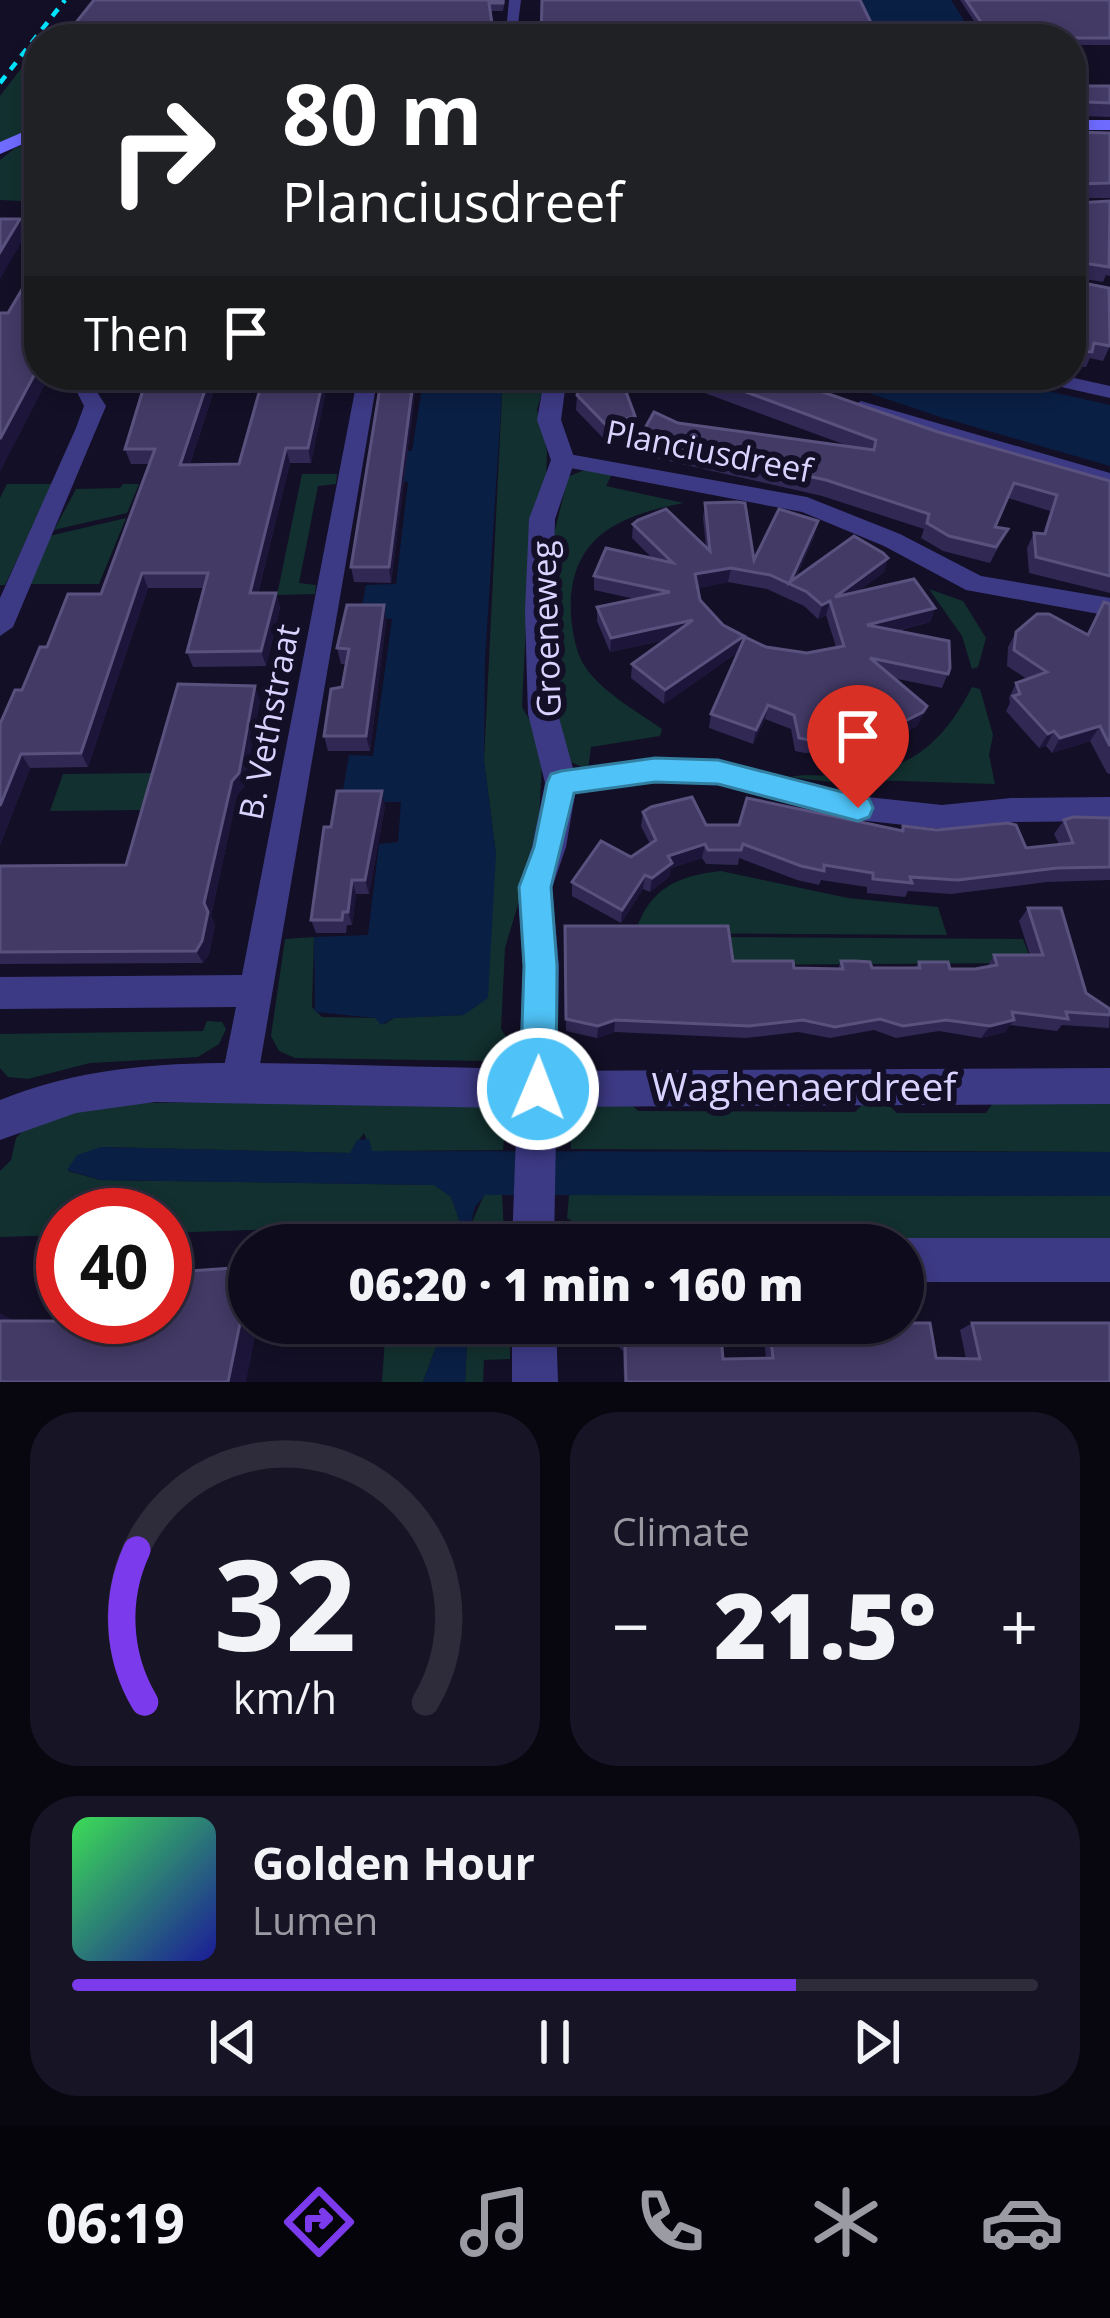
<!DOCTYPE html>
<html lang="en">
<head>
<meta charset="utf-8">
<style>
	:root { --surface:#0e0b1c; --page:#171425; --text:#f1f3f6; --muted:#9b9ba3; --line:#2e2b3b; --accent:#7c3aed }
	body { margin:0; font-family:"Open Sans",sans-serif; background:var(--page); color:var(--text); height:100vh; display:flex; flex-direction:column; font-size:45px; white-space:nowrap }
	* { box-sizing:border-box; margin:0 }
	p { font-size:39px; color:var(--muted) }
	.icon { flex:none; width:66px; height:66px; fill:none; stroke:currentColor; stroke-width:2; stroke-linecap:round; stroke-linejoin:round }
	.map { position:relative; height:1382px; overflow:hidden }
	.sheet { display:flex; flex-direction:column; gap:30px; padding:30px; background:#08060f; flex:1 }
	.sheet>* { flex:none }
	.top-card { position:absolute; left:24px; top:24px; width:1062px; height:366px; border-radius:48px; box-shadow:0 6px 18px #0003,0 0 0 3px var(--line); background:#202124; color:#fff; overflow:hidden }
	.speed { position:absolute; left:36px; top:1188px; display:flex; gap:24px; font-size:60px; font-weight:700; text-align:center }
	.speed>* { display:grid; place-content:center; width:156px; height:156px; border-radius:50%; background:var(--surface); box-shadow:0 6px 18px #0003,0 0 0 3px var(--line); line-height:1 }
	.speed .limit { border:18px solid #d22; background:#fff; color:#111 }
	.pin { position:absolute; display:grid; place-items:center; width:102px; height:102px; color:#fff; margin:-123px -51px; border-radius:50% 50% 50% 0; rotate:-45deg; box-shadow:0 0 12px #0007 }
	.pin .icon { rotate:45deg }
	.me { position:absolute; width:132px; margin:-66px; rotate:1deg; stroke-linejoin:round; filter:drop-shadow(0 0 9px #0008) }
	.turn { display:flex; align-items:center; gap:42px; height:252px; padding:0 60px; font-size:54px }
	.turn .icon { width:156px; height:156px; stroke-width:2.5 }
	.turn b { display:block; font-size:84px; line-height:102px }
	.then { display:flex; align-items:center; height:114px; padding:0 60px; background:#0003; gap:24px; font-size:45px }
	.big { font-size:90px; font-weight:800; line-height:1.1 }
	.sheet .widget { flex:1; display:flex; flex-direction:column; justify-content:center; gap:18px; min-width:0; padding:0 42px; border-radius:48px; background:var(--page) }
	.sheet .dial { align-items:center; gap:0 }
	.dial svg { height:312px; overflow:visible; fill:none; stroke:var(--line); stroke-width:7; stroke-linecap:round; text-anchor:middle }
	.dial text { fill:var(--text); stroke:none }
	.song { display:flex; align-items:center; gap:36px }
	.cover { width:144px; height:144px; border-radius:18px; background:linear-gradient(135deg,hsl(130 70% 55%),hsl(240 70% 35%)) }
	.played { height:12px; border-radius:6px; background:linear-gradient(90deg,var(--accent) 75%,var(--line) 75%) }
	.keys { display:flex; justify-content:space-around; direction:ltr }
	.heat { display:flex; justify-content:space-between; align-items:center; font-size:66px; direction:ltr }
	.sheet .tiles { flex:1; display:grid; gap:30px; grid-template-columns:1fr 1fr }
	.widget:last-child { grid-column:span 2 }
	.trip { position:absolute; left:228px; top:1224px; width:696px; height:120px; border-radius:60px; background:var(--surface); box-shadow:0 6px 18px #0003,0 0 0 3px var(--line); font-weight:800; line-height:120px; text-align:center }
	.menu { display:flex; height:192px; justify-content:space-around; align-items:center; background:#06040b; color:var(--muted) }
	.menu .icon { width:84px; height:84px }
	.menu .on { color:var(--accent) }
	.menu b { font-size:54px; color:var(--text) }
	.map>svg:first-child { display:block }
	.green { fill:#12302f }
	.water { fill:#0a1f44 }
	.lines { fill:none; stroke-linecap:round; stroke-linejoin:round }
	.minor { fill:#3d3a85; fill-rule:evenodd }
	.tertiary { fill:#3d3a85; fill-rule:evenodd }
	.secondary { fill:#6f6bff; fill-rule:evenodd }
	.rail { stroke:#00e5ff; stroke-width:4.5; stroke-dasharray:9 8; stroke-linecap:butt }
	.wall { fill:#312854; fill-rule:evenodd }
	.shaded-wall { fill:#1d163a }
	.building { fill:#433a66; stroke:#5a527e; stroke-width:3 }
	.route { fill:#4fc3f7; stroke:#337fa1; stroke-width:3 }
	.labels { text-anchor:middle; stroke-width:12; stroke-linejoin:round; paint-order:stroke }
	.street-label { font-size:33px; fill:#d9d4ff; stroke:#130f26 }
	.near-street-label { font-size:39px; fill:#d9d4ff; stroke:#130f26 }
</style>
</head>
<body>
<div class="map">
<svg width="1110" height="1382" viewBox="0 0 1110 1382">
	<rect width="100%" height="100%" fill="#130f26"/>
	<g class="green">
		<polygon points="39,45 39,81 22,104 39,110 39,128 0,143 0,96"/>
		<polygon points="39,140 39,202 0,200 0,160 15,148"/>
		<polygon points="503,375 547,375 537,410 547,451 546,479 531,522 522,707 538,734 542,763 538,837 505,948 501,1029 508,1040 504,1053 487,1061 295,1058 279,1051 271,1036 285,939 314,937 312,1007 322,1017 376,1018 385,1024 394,1018 464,1015 496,854 484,761"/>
		<path d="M584,470L612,474L606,486L684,503C619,515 569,537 571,611C571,626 576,653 584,665C600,691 638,712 662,729L660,736L591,747L588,770L569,761L550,700L554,534L568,477Z"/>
		<polygon points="302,474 337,474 336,484 318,486 299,583 316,585 315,594 277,595"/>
		<polygon points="7,484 52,484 5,585 0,585 0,498"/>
		<polygon points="123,484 139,484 127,513 54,530 76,489 120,488"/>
		<polygon points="126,518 99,584 28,584 49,536"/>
		<polygon points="929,589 963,601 986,638 978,667 972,669 962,636"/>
		<path d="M972,687L980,689L993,735L989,755L995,784L869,780L856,785L789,777C804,773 827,777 845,775C910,772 943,743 972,687Z"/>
		<polygon points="154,773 143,810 50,811 63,774"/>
		<path d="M721,871L848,898L938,907L947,935L635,933C649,889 676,876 721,871Z"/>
		<polygon points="729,937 1023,939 1032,963 734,965"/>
		<polygon points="207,1021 222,1022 226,1029 219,1044 198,1057 90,1063 28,1079 8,1077 0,1068 0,1034 203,1031"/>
		<polygon points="587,1100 627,1100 638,1111 855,1112 865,1102 885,1102 897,1113 986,1113 995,1100 1110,1103 1110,1152 571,1149 570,1114"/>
		<polygon points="479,1102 481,1109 498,1110 506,1118 503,1150 371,1151 364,1133 350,1153 101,1147 68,1171 100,1180 435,1185 451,1197 460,1222 472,1222 484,1195 502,1195 504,1231 487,1242 285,1242 276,1229 165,1233 165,1215 63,1215 63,1235 0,1237 0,1171 11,1160 16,1138 35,1119 98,1103"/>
		<polygon points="569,1195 1110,1196 1110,1242 591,1245 590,1232 567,1218"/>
		<polygon points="386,1323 445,1323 423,1382 382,1382"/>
		<polygon points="468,1323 510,1326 510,1359 484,1360 483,1382 465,1382"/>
	</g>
	<g class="water">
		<polygon points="857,0 951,0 976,39 875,39"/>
		<polygon points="424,375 503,375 485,660 484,761 496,854 488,998 464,1015 394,1018 381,1025 375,1018 315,1012 314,937 368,935 379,844 398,842 401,802 341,802 349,755 373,756 392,619 360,618 366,585 396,584 408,482 385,480 387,451 412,451"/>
		<polygon points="815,375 976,375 1110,405 1110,466 940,417"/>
		<polygon points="369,1139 372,1151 1110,1152 1110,1196 485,1195 475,1207 471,1223 460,1222 451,1197 434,1185 100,1180 67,1170 77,1155 101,1147 350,1153 357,1140"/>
		<polygon points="445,1323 468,1323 465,1382 423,1382"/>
	</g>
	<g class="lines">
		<g class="minor">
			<polygon points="509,0 521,0 518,24 507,21"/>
			<polygon points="84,375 104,375 97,392 106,406 13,627 0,636 0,598 76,428 84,406 77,392"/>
			<polygon points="358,375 378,375 257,1082 251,1094 239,1100 227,1094 221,1082 236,1007 0,1009 0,977 242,975"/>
			<polygon points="1023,375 1061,375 1110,386 1110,398 1026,379"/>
			<polygon points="861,401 1110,473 1110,487 854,411 850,407"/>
			<polygon points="563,453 807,497 900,534 981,576 1110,598 1110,616 966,590 884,546 802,512 555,465 555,455"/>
			<polygon points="655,758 718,760 858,796 942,805 1011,798 1110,797 1110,821 1011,822 942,829 858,820 718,784 655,782 561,795 551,791 547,783 551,775 561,771"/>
			<polygon points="1110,1068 1110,1104 538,1107 526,1101 520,1089 526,1077 538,1071"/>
		</g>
		<g class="tertiary">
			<path d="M545,375H567L561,420L575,460L555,519L553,611L558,714L577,783L566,847L552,888L559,966L554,1245H512L517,1108L155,1102L76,1113L0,1140V1100C103,1058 207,1062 316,1064C384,1066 451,1067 519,1069L523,966L518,888L532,847L545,783L528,714L525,611L529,519L551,460L537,420Z"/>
			<polygon points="903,1238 1110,1238 1110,1282 903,1282 903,1245 888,1245"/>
			<polygon points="512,1323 556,1323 558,1382 512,1382"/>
		</g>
		<g class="secondary">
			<rect x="1071" y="120" width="39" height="10"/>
			<polygon points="39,125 39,137 0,154 0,142"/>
		</g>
		<polyline class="rail" points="0,83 65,0"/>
	</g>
	<g class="wall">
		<polygon points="505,0 503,11 490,11 492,32 487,32 486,39 73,39 70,30"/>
		<polygon points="960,0 1110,0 1110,45 1071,45 1071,39 986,39"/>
		<polygon points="1076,86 1110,86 1110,117 1083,116 1071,99"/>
		<polygon points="1071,132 1110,133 1110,198 1075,198 1076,203 1110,201 1110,276 1106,275 1103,282 1073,277 1073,281 1110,346 1103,361 1090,358 1086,367 1071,367"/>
		<polygon points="141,375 219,375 190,464 239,464 264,375 329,375 311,463 290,463 258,593 276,593 280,608 266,666 193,667 187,652 204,588 148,588 88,767 30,768 0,845 0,724 47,647 101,594 149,464 131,464 125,449 142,395 138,384"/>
		<polygon points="382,375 417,375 391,583 354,582 351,567"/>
		<polygon points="583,375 641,375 625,389 635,416 634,432 607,442 576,410 577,395"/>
		<polygon points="656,375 774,375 938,432 1110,481 1110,593 1029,573 1027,548 1034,533 1043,534 1050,511 1008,498 996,527 1008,529 990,563 943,551 921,538 924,529 822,496 638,454 639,439 678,423 851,447"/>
		<path d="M705,503L754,560L815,535L795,579L888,558L884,572L857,592L935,608L930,622L897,631L950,668L942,688L893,678L927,706L917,726L888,741L867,722H855L845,728L847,737L843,751L805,753L795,751L791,729L765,719L753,744L709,728L711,714L738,652L664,704L631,678L632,664L665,640L610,652L597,621V607L635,599L594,590V576L652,558L632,538L633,524L706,547L703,518ZM728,582L767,589L804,606L818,619L826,615L836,647L807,653L743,642L744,636L723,625L700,600L698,588Z"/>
		<polygon points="1104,602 1110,604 1110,774 1107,773 1090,741 1052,753 1046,746 1039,748 1006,711 1010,703 1009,698 1016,683 1027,679 1007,666 1008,647 1016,632 1087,635"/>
		<polygon points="386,621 370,751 328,751 324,736 342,687 346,664 341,664 337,648"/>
		<polygon points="260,700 244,787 237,795 211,916 215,925 209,954 203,963 0,964 0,866 126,865"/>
		<polygon points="385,806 369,894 356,894 352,925 347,925 346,933 316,933 311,920 331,827"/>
		<polygon points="643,812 706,825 901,830 903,826 1026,848 1059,844 1054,834 1064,820 1110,818 1110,880 1047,882 951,894 908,891 905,897 867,893 867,887 821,880 819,885 797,880 739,858 738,865 706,864 702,858 671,868 669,877 650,892 643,889 621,923 572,896 572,882 631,857 650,844 641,826"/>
		<polygon points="1028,908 1086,993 1110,1009 1109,1028 1062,1025 1057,1031 1010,1025 1005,1032 981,1038 939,1031 896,1038 874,1030 830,1038 798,1032 746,1038 614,1032 597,1038 566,1031 565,926 733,961 794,968 838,969 841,961 872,968 915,968 919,962 950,969 975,969 987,967 994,955 1030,955 1019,921"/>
		<polygon points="768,1323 936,1358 966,1359 960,1330 972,1323 1110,1382 624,1382 623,1351 612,1340 614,1332 723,1359 766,1358 763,1330"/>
	</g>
	<g class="shaded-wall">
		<polygon points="20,219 26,235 0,279 0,252"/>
		<polygon points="39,366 39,375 50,375 0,472 0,439"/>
		<polygon points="210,375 219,375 185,479 180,465"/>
		<polygon points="324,375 329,375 311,463 308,448"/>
		<polygon points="414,375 417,375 391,583 389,567"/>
		<polygon points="625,375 641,375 620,394 621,378"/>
		<polygon points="635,416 634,432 607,442 607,426"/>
		<polygon points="286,448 290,463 254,608 250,593"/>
		<polygon points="818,521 815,535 792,585 790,584"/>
		<polygon points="888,558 884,572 831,611 835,597"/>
		<polygon points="731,568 728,582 693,589 695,574"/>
		<polygon points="142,573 148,588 88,767 81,753"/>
		<polygon points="276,593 280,608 266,666 261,651"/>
		<polygon points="830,601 826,615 818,619 822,605"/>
		<polygon points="384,605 386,621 370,751 366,736"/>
		<polygon points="935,608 930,622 863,639 867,625"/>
		<polygon points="693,620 691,634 610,652 611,638"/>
		<polygon points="744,636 741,650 664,704 665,690"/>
		<polygon points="255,686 260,700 244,787 237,795 211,916 215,925 209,954 203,963 196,951 204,903"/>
		<polygon points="768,705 765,719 753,744 756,730"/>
		<polygon points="927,706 917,726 888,741 893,727"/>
		<polygon points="860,709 855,722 838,732 843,718"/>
		<polygon points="1100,726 1090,741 1052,753 1060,738"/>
		<polygon points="1054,731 1046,746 1039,748 1048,734"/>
		<polygon points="21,754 30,768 0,845 0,806"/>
		<polygon points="382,791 385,806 369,894 365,880"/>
		<polygon points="705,844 702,858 671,868 669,877 650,892 652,878 668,856"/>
		<polygon points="645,875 643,889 621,923 622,910"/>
		<polygon points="352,880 356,894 352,925 348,912"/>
		<polygon points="615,1020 614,1032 597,1038 598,1026"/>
		<polygon points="1014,1020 1005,1032 981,1038 990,1026"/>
		<polygon points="243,1275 249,1281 249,1323 258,1323 246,1382 228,1382"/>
		<polygon points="0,1313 17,1322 0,1328"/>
	</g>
	<g class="building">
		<polygon points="94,0 503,0 503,3 489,3 492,24 486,24 485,39 423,39 423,36 331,31 328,39 242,39 246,31 70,30"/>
		<polygon points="542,0 860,0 879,39 541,39"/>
		<polygon points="966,0 1110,0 1110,38 992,38"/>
		<polygon points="1076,86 1110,86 1110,103 1088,102"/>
		<polygon points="1071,132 1110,133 1110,183 1076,184 1072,189 1076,203 1110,201 1109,267 1078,262 1072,266 1073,281 1109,288 1110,346 1094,343 1092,352 1071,350"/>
		<polygon points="0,219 20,219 0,252"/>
		<polygon points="39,261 39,366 0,439 0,313 8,313"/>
		<polygon points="141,375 210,375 180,465 239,464 264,375 324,375 308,448 286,448 250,593 276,593 261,651 187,652 208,573 142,573 81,753 21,754 0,806 0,724 15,690 22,690 40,647 47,647 68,594 101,594 155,449 125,449 142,393 138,384"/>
		<polygon points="382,375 414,375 389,567 351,567"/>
		<polygon points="583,375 625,375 621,378 635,416 607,426 577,395"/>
		<polygon points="700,375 774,375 938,432 1110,481 1110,576 1036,557 1034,533 1045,534 1057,495 1014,483 995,527 1008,529 996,547 949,536 927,523 929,514 826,480 639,439 654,412 678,423 874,450 876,440"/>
		<polygon points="737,502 745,503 754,560 779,509 818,521 790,582 854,536 883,553 888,558 835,597 914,579 935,608 867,625 949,641 950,668 948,674 870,658 927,706 923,712 893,727 872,709 860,709 843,718 847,737 809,740 799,738 794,715 768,705 756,730 711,714 745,637 766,647 807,653 844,646 830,601 822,605 807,592 770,575 731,568 695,574 700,600 723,625 744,636 665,690 632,664 693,620 611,638 597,607 670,592 594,576 606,548 673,563 633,524 638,520 666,509 710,551 705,503"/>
		<polygon points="1104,602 1110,604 1110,746 1100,726 1060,738 1054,731 1048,734 1013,696 1020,694 1016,683 1047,672 1014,650 1016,632 1037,614 1049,614 1088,635"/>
		<polygon points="347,605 384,605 366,736 324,736 331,689 342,687 349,649 337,648"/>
		<polygon points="178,684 255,686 239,773 232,781 204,903 208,912 202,941 196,951 0,952 0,866 126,865"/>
		<polygon points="337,791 382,791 365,880 352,880 348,912 343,912 342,920 311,920 324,827 331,827"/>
		<polygon points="692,797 706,825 739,825 747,798 903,831 903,826 937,830 1008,823 1016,825 1026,848 1073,843 1064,820 1073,817 1110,818 1110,867 1057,868 958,880 910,877 912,883 873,879 873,873 824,865 824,871 801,866 743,844 741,850 708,850 705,844 668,856 672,863 652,878 645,875 622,910 572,882 601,841 631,857 656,840 643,812 651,807"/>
		<polygon points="1028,908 1061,908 1086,993 1110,1009 1110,1015 1066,1012 1068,1019 1012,1012 1014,1020 990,1026 946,1020 903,1026 880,1019 835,1027 803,1020 749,1026 615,1020 598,1026 566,1019 565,926 728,926 733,961 793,961 794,968 843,969 841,961 856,961 870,962 872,968 920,968 919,962 948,962 950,969 975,969 997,965 994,955 1043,955"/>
		<polygon points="233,1268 243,1275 246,1294 228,1382 0,1382 0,1321 165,1321 175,1272"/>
		<polygon points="622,1323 720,1323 723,1359 773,1358 769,1323 930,1323 936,1358 980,1359 972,1323 1110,1323 1110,1382 626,1382 625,1345 614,1332"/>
	</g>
	<polygon class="route" points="655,758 718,760 858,796 869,799 873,808 869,817 858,821 718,784 655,782 574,793 551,887 557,966 556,1089 551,1102 538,1107 525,1102 520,1089 524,966 519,887 534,847 547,783 551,774 561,771"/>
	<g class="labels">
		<g class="street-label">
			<text transform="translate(709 451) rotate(11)" y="12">Planciusdreef</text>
			<text transform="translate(546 629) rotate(-92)" y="12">Groeneweg</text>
			<text transform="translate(269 722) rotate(-79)" y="12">B. Vethstraat</text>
		</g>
		<g class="near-street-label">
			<text x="804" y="1101">Waghenaerdreef</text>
		</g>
	</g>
</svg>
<div class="speed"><div class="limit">40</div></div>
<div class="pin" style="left:858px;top:808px;background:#d93025"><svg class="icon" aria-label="arrive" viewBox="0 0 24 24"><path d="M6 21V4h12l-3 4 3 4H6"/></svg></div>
<svg class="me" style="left:538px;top:1089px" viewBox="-20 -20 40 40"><circle r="17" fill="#4fc3f7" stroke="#fff" stroke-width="3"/><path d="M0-11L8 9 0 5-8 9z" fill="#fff"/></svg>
<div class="trip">06:20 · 1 min · 160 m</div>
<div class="top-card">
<div class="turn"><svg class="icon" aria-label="right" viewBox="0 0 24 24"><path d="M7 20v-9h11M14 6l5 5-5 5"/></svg><div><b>80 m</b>Planciusdreef</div></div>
<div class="then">Then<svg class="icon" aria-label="arrive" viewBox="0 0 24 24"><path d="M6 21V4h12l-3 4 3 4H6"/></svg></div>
</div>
</div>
<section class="sheet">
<div class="tiles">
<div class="widget dial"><svg viewBox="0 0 100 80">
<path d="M14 69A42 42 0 1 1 86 69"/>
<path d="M14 69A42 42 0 0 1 12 30" stroke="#7c3aed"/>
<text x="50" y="56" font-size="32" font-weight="700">32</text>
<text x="50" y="72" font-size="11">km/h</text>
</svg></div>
<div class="widget"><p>Climate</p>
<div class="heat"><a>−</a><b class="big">21.5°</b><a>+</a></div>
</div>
<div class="widget">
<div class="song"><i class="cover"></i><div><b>Golden Hour</b><p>Lumen</p></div></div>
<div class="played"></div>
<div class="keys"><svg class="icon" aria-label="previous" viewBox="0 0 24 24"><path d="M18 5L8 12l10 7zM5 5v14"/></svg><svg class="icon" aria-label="pause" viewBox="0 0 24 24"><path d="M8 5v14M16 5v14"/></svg><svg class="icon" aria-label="next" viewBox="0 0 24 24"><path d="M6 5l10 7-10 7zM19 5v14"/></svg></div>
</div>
</div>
</section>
<nav class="menu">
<b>06:19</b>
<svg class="icon on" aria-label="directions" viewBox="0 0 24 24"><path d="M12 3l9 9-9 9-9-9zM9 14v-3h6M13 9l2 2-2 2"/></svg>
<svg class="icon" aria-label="music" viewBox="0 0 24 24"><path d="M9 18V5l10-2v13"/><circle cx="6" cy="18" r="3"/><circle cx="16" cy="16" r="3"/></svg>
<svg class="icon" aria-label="phone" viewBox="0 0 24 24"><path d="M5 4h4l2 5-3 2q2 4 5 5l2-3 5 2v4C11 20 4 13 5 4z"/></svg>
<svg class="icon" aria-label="climate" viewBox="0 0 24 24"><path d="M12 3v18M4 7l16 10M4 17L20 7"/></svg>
<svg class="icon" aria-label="car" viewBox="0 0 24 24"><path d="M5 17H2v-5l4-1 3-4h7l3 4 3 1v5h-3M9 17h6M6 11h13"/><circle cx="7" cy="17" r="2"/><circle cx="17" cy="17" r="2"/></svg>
</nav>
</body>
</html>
